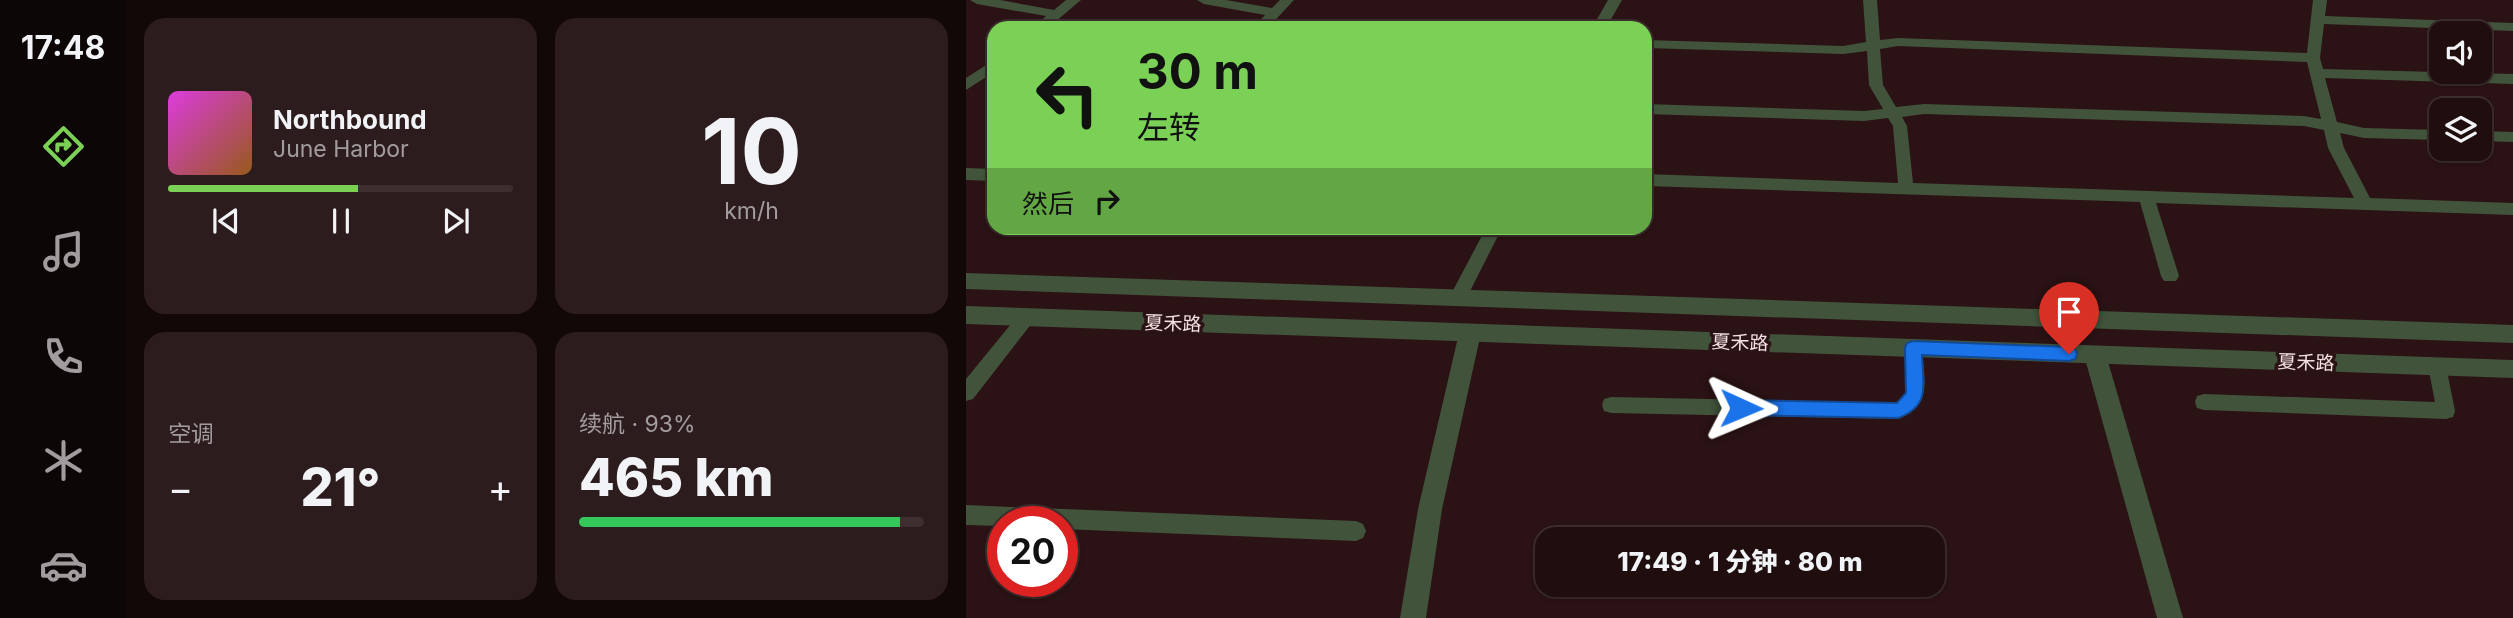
<!DOCTYPE html>
<html lang="zh">
<head>
<meta charset="utf-8">
<style>
	:root { --surface:#200e0f; --page:#2d1c1d; --text:#f1f3f6; --muted:#a29c9e; --line:#3d2e2f; --accent:#7bd156 }
	body { margin:0; font-family:Inter,"Noto Sans SC",sans-serif; background:var(--page); color:var(--text); height:100vh; display:flex; flex-direction:column; font-size:26px; white-space:nowrap }
	* { box-sizing:border-box; margin:0 }
	p { font-size:23px; color:var(--muted) }
	.icon { flex:none; width:38px; height:38px; fill:none; stroke:currentColor; stroke-width:2; stroke-linecap:round; stroke-linejoin:round }
	.map { position:relative; flex:1; overflow:hidden }
	.side { display:flex; flex-direction:column; gap:18px; padding:18px; background:#120808; width:840px }
	.side>* { flex:none }
	.banner { position:absolute; left:21px; top:21px; width:665px; height:214px; border-radius:21px; box-shadow:0 2px 5px #0004,0 0 0 2px var(--line); background:#7bd156; color:#111; overflow:hidden }
	.buttons { position:absolute; left:1463px; top:21px; display:grid; gap:14px }
	.buttons a { display:grid; place-items:center; width:63px; height:63px; border-radius:14px; background:var(--surface); box-shadow:0 2px 5px #0004,0 0 0 2px var(--line); font-size:35px }
	.speed { position:absolute; left:21px; top:506px; display:flex; gap:14px; font-size:35px; font-weight:700; text-align:center }
	.speed>* { display:grid; place-content:center; width:91px; height:91px; border-radius:50%; background:var(--surface); box-shadow:0 2px 5px #0004,0 0 0 2px var(--line); line-height:1 }
	.speed .limit { border:10px solid #d22; background:#fff; color:#111 }
	.pin { position:absolute; display:grid; place-items:center; width:60px; height:60px; color:#fff; margin:-72px -30px; border-radius:50% 50% 50% 0; rotate:-45deg; box-shadow:0 0 7px #0007 }
	.pin .icon { rotate:45deg }
	.me { position:absolute; width:77px; margin:-38px; rotate:91deg; stroke-linejoin:round; filter:drop-shadow(0 0 5px #0008) }
	.turn { display:flex; align-items:center; gap:24px; height:147px; padding:0 35px; font-size:32px }
	.turn .icon { width:91px; height:91px; stroke-width:2.5 }
	.turn b { display:block; font-size:49px; line-height:60px }
	.then { display:flex; align-items:center; height:66px; padding:0 35px; background:#0003; gap:14px; font-size:26px }
	.big { font-size:52px; font-weight:800; line-height:1.1 }
	.side .tile { flex:1; display:flex; flex-direction:column; justify-content:center; gap:10px; min-width:0; padding:0 24px; border-radius:21px; background:var(--page) }
	.side .dial { align-items:center; gap:0 }
	.dial b { font-size:91px; line-height:1 }
	.song { display:flex; align-items:center; gap:21px }
	.cover { width:84px; height:84px; border-radius:10px; background:linear-gradient(135deg,hsl(300 70% 55%),hsl(30 70% 35%)) }
	.played { height:7px; border-radius:4px; background:linear-gradient(90deg,var(--accent) 55%,var(--line) 55%) }
	.keys { display:flex; justify-content:space-around; direction:ltr }
	.heat { display:flex; justify-content:space-between; align-items:center; font-size:38px; direction:ltr }
	.charge { height:10px; border-radius:5px; background:linear-gradient(90deg,#34c759 93%,var(--line) 0) }
	.side .tiles { flex:1; display:grid; gap:18px; grid-template-columns:repeat(2,1fr) }
	.trip { position:absolute; left:569px; top:527px; width:410px; height:70px; border-radius:21px; background:var(--surface); box-shadow:0 2px 5px #0004,0 0 0 2px var(--line); font-weight:800; line-height:70px; text-align:center }
	main { display:flex; flex:1; min-height:0 }
	.dock { display:flex; flex-direction:column; width:126px; justify-content:space-around; align-items:center; background:#0d0606; color:var(--muted) }
	.dock .icon { width:49px; height:49px }
	.dock .active { color:var(--accent) }
	.dock b { font-size:32px; color:var(--text) }
	.map>svg:first-child { display:block }
	.lines { fill:none; stroke-linecap:round; stroke-linejoin:round }
	.service { fill:#41533b; fill-rule:evenodd }
	.minor { fill:#41533b; fill-rule:evenodd }
	.tertiary { fill:#41533b; fill-rule:evenodd }
	.route { fill:#1a73e8; stroke:#114b97; stroke-width:2 }
	.labels { text-anchor:middle; stroke-width:7; stroke-linejoin:round; paint-order:stroke }
	.street-label { font-size:19px; fill:#f3e0e0; stroke:#2b1214 }
</style>
</head>
<body>
<main>
<nav class="dock">
<b>17:48</b>
<svg class="icon active" aria-label="directions" viewBox="0 0 24 24"><path d="M12 3l9 9-9 9-9-9zM9 14v-3h6M13 9l2 2-2 2"/></svg>
<svg class="icon" aria-label="music" viewBox="0 0 24 24"><path d="M9 18V5l10-2v13"/><circle cx="6" cy="18" r="3"/><circle cx="16" cy="16" r="3"/></svg>
<svg class="icon" aria-label="phone" viewBox="0 0 24 24"><path d="M5 4h4l2 5-3 2q2 4 5 5l2-3 5 2v4C11 20 4 13 5 4z"/></svg>
<svg class="icon" aria-label="climate" viewBox="0 0 24 24"><path d="M12 3v18M4 7l16 10M4 17L20 7"/></svg>
<svg class="icon" aria-label="car" viewBox="0 0 24 24"><path d="M5 17H2v-5l4-1 3-4h7l3 4 3 1v5h-3M9 17h6M6 11h13"/><circle cx="7" cy="17" r="2"/><circle cx="17" cy="17" r="2"/></svg>
</nav>
<section class="side">
<div class="tiles">
<div class="tile">
<div class="song"><i class="cover"></i><div><b>Northbound</b><p>June Harbor</p></div></div>
<div class="played"></div>
<div class="keys"><svg class="icon" aria-label="previous" viewBox="0 0 24 24"><path d="M18 5L8 12l10 7zM5 5v14"/></svg><svg class="icon" aria-label="pause" viewBox="0 0 24 24"><path d="M8 5v14M16 5v14"/></svg><svg class="icon" aria-label="next" viewBox="0 0 24 24"><path d="M6 5l10 7-10 7zM19 5v14"/></svg></div>
</div>
<div class="tile dial"><b>10</b><p>km/h</p></div>
<div class="tile"><p>空调</p>
<div class="heat"><a>−</a><b class="big">21°</b><a>+</a></div>
</div>
<div class="tile"><p>续航 · 93%</p><b class="big">465 km</b><div class="charge"></div></div>
</div>
</section>
<div class="map">
<svg width="1547" height="618" viewBox="0 0 1547 618">
	<rect width="100%" height="100%" fill="#2b1214"/>
	<g class="lines">
		<g class="service">
			<polygon points="4,0 34,0 88,10 100,0 115,0 82,28 67,28 80,16 11,4"/>
			<polygon points="231,0 260,0 306,8 314,0 328,0 302,28 287,28 299,15 238,4"/>
			<polygon points="642,0 656,0 640,28 626,28"/>
			<path d="M897,0H911L914,40L932,38L1341,53L1347,0H1361L1359,16L1547,23V31L1358,24L1354,58L1357,69L1547,74V84L1359,78L1371,122L1398,128L1475,130V140L1398,138L1374,133L1378,148L1404,198L1547,203V215L1190,203L1213,276L1210,281H1198L1195,276L1174,202L679,186V174L932,183L927,126L922,118L898,121L679,114V104L898,111L917,109L903,85L901,51L877,54L679,48V40L877,46L900,42ZM932,46L1341,62L1355,119L1338,116L958,104L930,107L917,85L914,49ZM958,114L1338,126L1358,130L1362,148L1388,198L947,183L941,126L936,117Z"/>
			<polygon points="28,60 28,72 0,90 0,78"/>
			<polygon points="1514,131 1547,132 1547,142 1514,141"/>
			<polygon points="0,168 28,169 28,181 0,180"/>
			<polygon points="520,228 536,228 498,303 486,303 483,298"/>
			<polygon points="60,311 66,313 69,318 66,323 7,399 0,401 0,379 54,313"/>
			<path d="M947,340L953,343L956,348C958,378 967,406 932,419L645,413L638,411L636,405L638,399L645,397L930,403L940,393L938,348L941,343Z"/>
			<polygon points="1471,358 1477,360 1480,366 1489,411 1487,417 1480,419 1238,410 1231,408 1229,402 1231,396 1238,394 1469,402 1462,366 1465,360"/>
			<polygon points="0,505 390,521 397,524 400,531 397,538 390,541 96,529 96,522 37,522 37,526 0,525"/>
		</g>
		<g class="minor">
			<polygon points="504,324 512,327 515,333 476,509 460,618 434,618 452,509 493,333 496,327"/>
			<polygon points="1129,346 1137,348 1140,355 1217,618 1191,618 1118,355 1121,348"/>
		</g>
		<g class="tertiary">
			<polygon points="0,273 1547,325 1547,343 0,289"/>
			<polygon points="0,306 1547,360 1547,378 0,324"/>
		</g>
	</g>
	<path class="route" d="M947,341L1103,347L1109,349L1111,354L1109,359L1103,361L956,355C957,384 965,406 932,418L775,415L769,413L766,408L769,402L775,400L931,403L940,393L939,348L941,343Z"/>
	<g class="labels">
		<g class="street-label">
			<text transform="translate(207 323) rotate(2)" y="7">夏禾路</text>
			<text transform="translate(774 342) rotate(2)" y="7">夏禾路</text>
			<text transform="translate(1340 362) rotate(2)" y="7">夏禾路</text>
		</g>
	</g>
</svg>
<div class="buttons">
<a><svg class="icon" aria-label="sound" viewBox="0 0 24 24"><path d="M4 9h4l5-4v14l-5-4H4zM17 9q2 3 0 6"/></svg></a>
<a><svg class="icon" aria-label="layers" viewBox="0 0 24 24"><path d="M12 4l9 5-9 5-9-5zM3 14l9 5 9-5"/></svg></a>
</div>
<div class="speed"><div class="limit">20</div></div>
<div class="pin" style="left:1103px;top:354px;background:#d93025"><svg class="icon" aria-label="arrive" viewBox="0 0 24 24"><path d="M6 21V4h12l-3 4 3 4H6"/></svg></div>
<svg class="me" style="left:775px;top:408px" viewBox="-20 -20 40 40"><path d="M0-17L14 15 0 8-14 15z" fill="#1a73e8" stroke="#fff" stroke-width="4"/></svg>
<div class="trip">17:49 · 1 分钟 · 80 m</div>
<div class="banner">
<div class="turn"><svg class="icon" aria-label="left" viewBox="0 0 24 24"><path d="M17 20v-9H6M10 6l-5 5 5 5"/></svg><div><b>30 m</b>左转</div></div>
<div class="then">然后<svg class="icon" aria-label="right" viewBox="0 0 24 24"><path d="M7 20v-9h11M14 6l5 5-5 5"/></svg></div>
</div>
</div>
</main>
</body>
</html>
